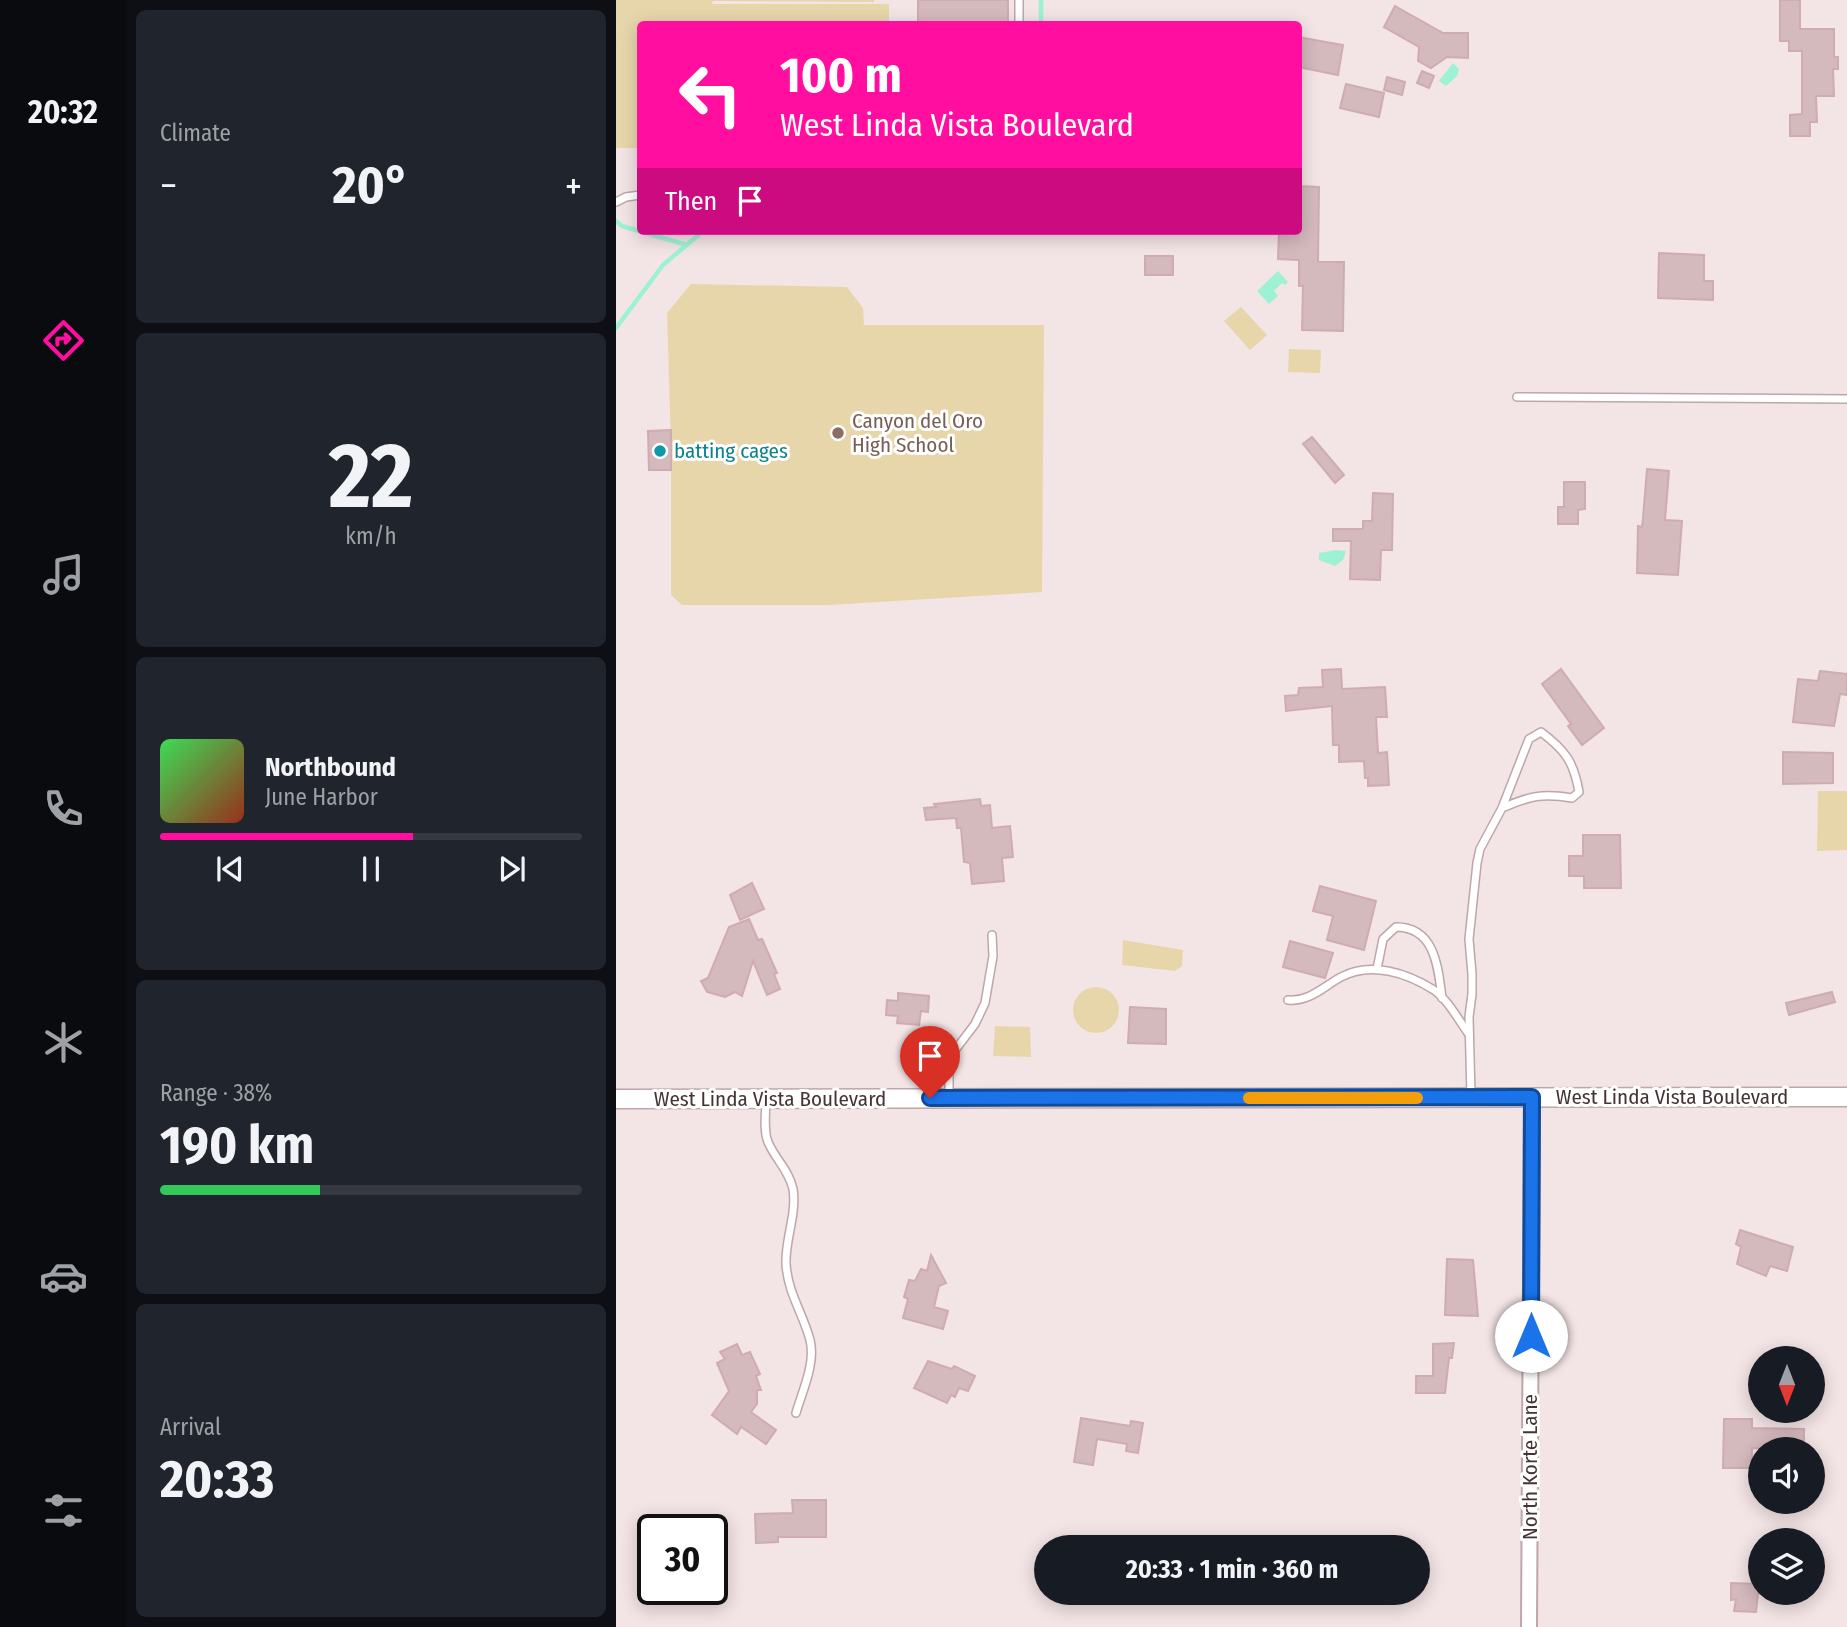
<!DOCTYPE html>
<html lang="en">
<head>
<meta charset="utf-8">
<style>
	:root { --surface:#171b24; --page:#20242c; --text:#f1f3f6; --muted:#9ea1a6; --line:#363941; --accent:#ff0ea0 }
	body { margin:0; font-family:"Fira Sans Condensed",sans-serif; background:var(--page); color:var(--text); height:100vh; display:flex; flex-direction:column; font-size:26px; white-space:nowrap }
	* { box-sizing:border-box; margin:0 }
	p { font-size:23px; color:var(--muted) }
	.icon { flex:none; width:38px; height:38px; fill:none; stroke:currentColor; stroke-width:2; stroke-linecap:round; stroke-linejoin:round }
	.map { position:relative; flex:1; overflow:hidden }
	.side { display:flex; flex-direction:column; gap:10px; padding:10px; background:#0d0f14; width:490px }
	.side>* { flex:none }
	.hud { position:absolute; left:21px; top:21px; width:665px; height:214px; border-radius:7px; box-shadow:0 4px 18px #0003; background:#ff0ea0; color:#fff; overflow:hidden }
	.needle { width:46px; rotate:180deg }
	.fabs { position:absolute; left:1132px; top:1346px; display:grid; gap:14px }
	.fabs a { display:grid; place-items:center; width:77px; height:77px; border-radius:50%; background:var(--surface); box-shadow:0 4px 18px #0003; font-size:35px }
	.speed { position:absolute; left:21px; top:1514px; display:flex; gap:14px; font-size:35px; font-weight:700; text-align:center }
	.speed>* { display:grid; place-content:center; width:91px; height:91px; border-radius:50%; background:var(--surface); box-shadow:0 4px 18px #0003; line-height:1 }
	.speed .limit { border:4px solid #111; border-radius:10px; background:#fff; color:#111 }
	.pin { position:absolute; display:grid; place-items:center; width:60px; height:60px; color:#fff; margin:-72px -30px; border-radius:50% 50% 50% 0; rotate:-45deg; box-shadow:0 0 7px #0007 }
	.pin .icon { rotate:45deg }
	.me { position:absolute; width:77px; margin:-38px; rotate:0deg; stroke-linejoin:round; filter:drop-shadow(0 0 5px #0008) }
	.turn { display:flex; align-items:center; gap:24px; height:147px; padding:0 28px; font-size:32px }
	.turn .icon { width:91px; height:91px; stroke-width:2.5 }
	.turn b { display:block; font-size:49px; line-height:60px }
	.then { display:flex; align-items:center; height:66px; padding:0 28px; background:#0003; gap:14px; font-size:26px }
	.big { font-size:52px; font-weight:700; line-height:1.1 }
	.side .tile { flex:1; display:flex; flex-direction:column; justify-content:center; gap:10px; min-width:0; padding:0 24px; border-radius:10px; background:var(--page) }
	.side .dial { align-items:center; gap:0 }
	.dial b { font-size:91px; line-height:1 }
	.song { display:flex; align-items:center; gap:21px }
	.cover { width:84px; height:84px; border-radius:10px; background:linear-gradient(135deg,hsl(130 70% 55%),hsl(10 70% 35%)) }
	.played { height:7px; border-radius:4px; background:linear-gradient(90deg,var(--accent) 60%,var(--line) 60%) }
	.keys { display:flex; justify-content:space-around; direction:ltr }
	.heat { display:flex; justify-content:space-between; align-items:center; font-size:38px; direction:ltr }
	.charge { height:10px; border-radius:5px; background:linear-gradient(90deg,#34c759 38%,var(--line) 0) }
	.trip { position:absolute; left:418px; top:1535px; width:396px; height:70px; border-radius:35px; background:var(--surface); box-shadow:0 4px 18px #0003; font-weight:700; line-height:70px; text-align:center }
	main { display:flex; flex:1; min-height:0 }
	.tabs { display:flex; flex-direction:column; width:126px; justify-content:space-around; align-items:center; background:#090b0e; color:var(--muted) }
	.tabs .icon { width:49px; height:49px }
	.tabs .active { color:var(--accent) }
	.tabs b { font-size:32px; color:var(--text) }
	.map>svg:first-child { display:block }
	.green { fill:#e8d6ab }
	.water { fill:#9df2d5 }
	.lines { fill:none; stroke-linecap:round; stroke-linejoin:round }
	.stream { stroke:#9df2d5; stroke-width:4.5 }
	.building { fill:#d4b9bd; stroke:#cfacb1; stroke-width:2 }
	.service-casing { stroke:#bea6a9; stroke-width:10 }
	.minor-casing { stroke:#bea6a9; stroke-width:18 }
	.tertiary-casing { stroke:#bea6a9; stroke-width:21 }
	.service { stroke:#fff; stroke-width:7 }
	.minor { stroke:#fff; stroke-width:14 }
	.tertiary { stroke:#fff; stroke-width:18 }
	.route-casing { stroke:#114b97; stroke-width:18 }
	.route { stroke:#1a73e8; stroke-width:12 }
	.slow { stroke:#f59e0b; stroke-width:12 }
	.education-dot { fill:#8d6e63; stroke:#fff; stroke-width:2.5 }
	.culture-dot { fill:#0f9aa8; stroke:#fff; stroke-width:2.5 }
	.labels { text-anchor:middle; stroke-width:6; stroke-linejoin:round; paint-order:stroke }
	.education-label { font-size:21px; fill:#785e54; stroke:#fff; text-anchor:start }
	.culture-label { font-size:21px; fill:#0d838f; stroke:#fff; text-anchor:start }
	.street-label { font-size:21px; fill:#453436; stroke:#fff }
</style>
</head>
<body>
<main>
<nav class="tabs">
<b>20:32</b>
<svg class="icon active" aria-label="directions" viewBox="0 0 24 24"><path d="M12 3l9 9-9 9-9-9zM9 14v-3h6M13 9l2 2-2 2"/></svg>
<svg class="icon" aria-label="music" viewBox="0 0 24 24"><path d="M9 18V5l10-2v13"/><circle cx="6" cy="18" r="3"/><circle cx="16" cy="16" r="3"/></svg>
<svg class="icon" aria-label="phone" viewBox="0 0 24 24"><path d="M5 4h4l2 5-3 2q2 4 5 5l2-3 5 2v4C11 20 4 13 5 4z"/></svg>
<svg class="icon" aria-label="climate" viewBox="0 0 24 24"><path d="M12 3v18M4 7l16 10M4 17L20 7"/></svg>
<svg class="icon" aria-label="car" viewBox="0 0 24 24"><path d="M5 17H2v-5l4-1 3-4h7l3 4 3 1v5h-3M9 17h6M6 11h13"/><circle cx="7" cy="17" r="2"/><circle cx="17" cy="17" r="2"/></svg>
<svg class="icon" aria-label="filters" viewBox="0 0 24 24"><path d="M4 7h16M4 17h16"/><circle cx="9" cy="7" r="2"/><circle cx="15" cy="17" r="2"/></svg>
</nav>
<section class="side">
<div class="tile"><p>Climate</p>
<div class="heat"><a>−</a><b class="big">20°</b><a>+</a></div>
</div>
<div class="tile dial"><b>22</b><p>km/h</p></div>
<div class="tile">
<div class="song"><i class="cover"></i><div><b>Northbound</b><p>June Harbor</p></div></div>
<div class="played"></div>
<div class="keys"><svg class="icon" aria-label="previous" viewBox="0 0 24 24"><path d="M18 5L8 12l10 7zM5 5v14"/></svg><svg class="icon" aria-label="pause" viewBox="0 0 24 24"><path d="M8 5v14M16 5v14"/></svg><svg class="icon" aria-label="next" viewBox="0 0 24 24"><path d="M6 5l10 7-10 7zM19 5v14"/></svg></div>
</div>
<div class="tile"><p>Range · 38%</p><b class="big">190 km</b><div class="charge"></div></div>
<div class="tile"><p>Arrival</p><b class="big">20:33</b></div>
</section>
<div class="map">
<svg width="1231" height="1627" viewBox="0 0 1231 1627">
	<rect width="100%" height="100%" fill="#f3e4e5"/>
	<g class="green">
		<polygon points="0,0 258,0 258,2 97,1 96,4 273,4 273,24 24,24 24,148 0,148"/>
		<polygon points="75,284 231,287 247,308 248,325 428,325 426,592 213,605 66,605 55,595 55,446 51,313"/>
		<polygon points="625,307 651,335 634,350 608,321"/>
		<polygon points="673,349 705,350 704,373 672,372"/>
		<polygon points="1202,791 1231,791 1231,850 1201,851"/>
		<polygon points="507,940 567,950 566,966 559,971 506,965"/>
		<circle cx="480" cy="1010" r="23"/>
		<polygon points="379,1026 414,1027 415,1057 377,1056"/>
	</g>
	<g class="water">
		<polygon points="837,63 843,69 841,76 830,86 823,81"/>
		<polygon points="662,271 672,282 669,285 666,283 658,291 662,296 653,304 641,291"/>
		<polygon points="720,550 730,551 727,560 719,566 703,560 703,553"/>
	</g>
	<g class="lines">
		<g class="stream">
			<polyline points="425,0 425,24"/>
			<polyline points="0,221 6,226 71,245"/>
			<polyline points="0,328 47,265 87,231"/>
		</g>
	</g>
	<g class="building">
		<rect x="302" y="0" width="90" height="24"/>
		<polygon points="1164,0 1184,0 1184,29 1218,29 1218,57 1222,57 1222,69 1217,69 1218,96 1200,96 1201,122 1194,122 1194,136 1174,136 1174,115 1186,114 1186,51 1173,51 1173,41 1164,41"/>
		<polygon points="779,6 827,33 852,33 852,58 831,57 815,68 802,61 803,47 768,27"/>
		<polygon points="682,37 727,45 722,75 682,67"/>
		<polygon points="806,71 818,76 813,88 801,83"/>
		<polygon points="771,77 789,82 786,95 768,90"/>
		<polygon points="730,84 768,93 763,117 724,108"/>
		<polygon points="682,186 703,187 702,262 728,262 727,331 686,330 687,286 683,286 683,260 662,259 663,231 682,231"/>
		<polygon points="1043,253 1088,255 1088,281 1097,281 1097,300 1042,298"/>
		<rect x="529" y="256" width="28" height="19"/>
		<polygon points="55,430 55,470 33,470 32,431"/>
		<polygon points="696,437 728,475 719,483 687,444"/>
		<polygon points="1031,469 1053,471 1049,520 1066,521 1062,575 1021,573 1022,526 1026,527 1027,518"/>
		<polygon points="948,482 969,482 969,509 962,510 962,524 942,524 942,507 948,507"/>
		<polygon points="757,493 777,494 776,550 765,550 764,580 734,579 735,541 717,541 717,529 747,529 747,521 756,521"/>
		<polygon points="725,669 726,689 769,687 771,717 760,717 762,753 771,752 773,785 752,786 752,778 749,778 748,761 723,762 723,745 717,745 716,706 670,711 669,696 682,695 683,688 707,687 706,670"/>
		<polygon points="945,669 988,728 966,745 952,726 955,724 926,684"/>
		<polygon points="1204,671 1231,674 1231,695 1224,694 1218,726 1177,722 1182,679 1202,681"/>
		<polygon points="1167,752 1217,753 1217,783 1167,784"/>
		<polygon points="364,799 365,806 374,805 376,828 394,826 397,857 386,858 388,881 356,884 354,863 348,862 345,828 341,828 340,818 310,820 308,808 320,807 318,804"/>
		<polygon points="967,835 1004,835 1005,888 968,888 968,876 953,876 953,856 967,856"/>
		<polygon points="136,883 148,909 124,920 114,895"/>
		<polygon points="704,886 760,901 748,950 711,940 717,916 697,911"/>
		<polygon points="133,919 142,940 146,939 161,973 158,974 164,989 151,995 137,961 126,996 119,992 109,997 91,992 85,981 92,978 113,927"/>
		<polygon points="674,941 717,953 709,978 667,967"/>
		<polygon points="1216,992 1219,1002 1173,1015 1170,1003"/>
		<polygon points="282,993 313,996 312,1012 305,1011 303,1025 281,1023 282,1016 270,1015 271,1000 282,1001"/>
		<polygon points="514,1007 550,1009 550,1044 512,1043"/>
		<polygon points="1124,1230 1177,1247 1171,1271 1154,1266 1150,1276 1121,1264 1125,1247 1120,1244"/>
		<polygon points="315,1255 330,1283 323,1286 318,1307 332,1311 327,1329 287,1318 292,1299 288,1297 293,1280 299,1281 305,1269 311,1271"/>
		<polygon points="831,1259 857,1260 862,1316 829,1315"/>
		<polygon points="838,1343 836,1358 833,1358 829,1393 800,1393 800,1376 817,1376 817,1344"/>
		<polygon points="121,1344 126,1355 134,1352 144,1374 140,1376 145,1390 141,1390 141,1404 135,1412 160,1430 150,1444 125,1427 121,1434 96,1415 113,1391 101,1363 109,1359 104,1352"/>
		<polygon points="312,1361 336,1369 338,1366 359,1376 352,1391 343,1388 339,1397 335,1395 331,1403 298,1388"/>
		<polygon points="465,1418 514,1426 515,1421 527,1423 522,1453 510,1451 511,1444 481,1439 477,1465 458,1462"/>
		<polygon points="1108,1419 1136,1419 1136,1428 1188,1429 1188,1449 1136,1448 1136,1468 1107,1468"/>
		<polygon points="176,1500 210,1500 210,1537 162,1537 162,1542 140,1543 139,1514 177,1513"/>
		<polygon points="1115,1583 1143,1584 1140,1612 1118,1611 1120,1599 1115,1600"/>
	</g>
	<g class="lines">
		<defs>
			<g id="service">
				<polyline points="403,0 403,24"/>
				<polyline points="0,202 10,197 24,195"/>
				<polyline points="901,397 1231,399"/>
				<path d="M761,969L767,939L780,927C819,927 822,967 826,998"/>
				<path d="M672,1000C693,1002 707,987 725,977C755,961 791,973 818,990C832,1000 842,1019 852,1033"/>
				<path d="M855,1097L853,1017L856,994V974L853,939L861,863L864,849L886,808L913,739L925,732C949,750 958,762 963,792L956,798C926,793 914,796 886,808"/>
				<polyline points="333,1098 333,1070 337,1053 359,1024 369,1003 377,956 376,935"/>
				<path d="M150,1099C150,1112 147,1130 152,1142C159,1159 173,1170 177,1189C181,1214 169,1239 170,1264C172,1294 187,1313 194,1340C200,1363 186,1392 180,1413"/>
			</g>
			<polyline id="minor" points="913,1627 916,1097"/>
			<polyline id="tertiary" points="0,1099 1231,1097"/>
		</defs>
		<use href="#service" class="service-casing"/>
		<use href="#minor" class="minor-casing"/>
		<use href="#tertiary" class="tertiary-casing"/>
		<use href="#service" class="service"/>
		<use href="#minor" class="minor"/>
		<use href="#tertiary" class="tertiary"/>
	</g>
	<g class="lines">
		<defs>
			<polyline id="route" points="314,1098 916,1097 915,1336"/>
		</defs>
		<use href="#route" class="route-casing"/>
		<use href="#route" class="route"/>
		<polyline class="slow" points="633,1098 801,1098"/>
	</g>
	<circle class="education-dot" cx="222" cy="433" r="7"/>
	<circle class="culture-dot" cx="44" cy="451" r="7"/>
	<g class="labels">
		<g class="education-label">
			<text x="236" y="428">Canyon del Oro<tspan x="236" dy="24">High School</tspan></text>
		</g>
		<g class="culture-label">
			<text x="58" y="458">batting cages</text>
		</g>
		<g class="street-label">
			<text x="1056" y="1104">West Linda Vista Boulevard</text>
			<text x="154" y="1106">West Linda Vista Boulevard</text>
			<text transform="translate(914 1467) rotate(-90)" y="7">North Korte Lane</text>
		</g>
	</g>
</svg>
<div class="fabs">
<a><svg class="needle" viewBox="-14 -14 28 28"><path d="M0-13l5 13h-10z" fill="#e53935"/><path d="M0 13l5-13h-10z" fill="#9ea1a6"/></svg></a>
<a><svg class="icon" aria-label="sound" viewBox="0 0 24 24"><path d="M4 9h4l5-4v14l-5-4H4zM17 9q2 3 0 6"/></svg></a>
<a><svg class="icon" aria-label="layers" viewBox="0 0 24 24"><path d="M12 4l9 5-9 5-9-5zM3 14l9 5 9-5"/></svg></a>
</div>
<div class="speed"><div class="limit">30</div></div>
<div class="pin" style="left:314px;top:1098px;background:#d93025"><svg class="icon" aria-label="arrive" viewBox="0 0 24 24"><path d="M6 21V4h12l-3 4 3 4H6"/></svg></div>
<svg class="me" style="left:915px;top:1336px" viewBox="-20 -20 40 40"><circle r="19" fill="#fff"/><path d="M0-13L10 11 0 6-10 11z" fill="#1a73e8"/></svg>
<div class="trip">20:33 · 1 min · 360 m</div>
<div class="hud">
<div class="turn"><svg class="icon" aria-label="left" viewBox="0 0 24 24"><path d="M17 20v-9H6M10 6l-5 5 5 5"/></svg><div><b>100 m</b>West Linda Vista Boulevard</div></div>
<div class="then">Then<svg class="icon" aria-label="arrive" viewBox="0 0 24 24"><path d="M6 21V4h12l-3 4 3 4H6"/></svg></div>
</div>
</div>
</main>
</body>
</html>
